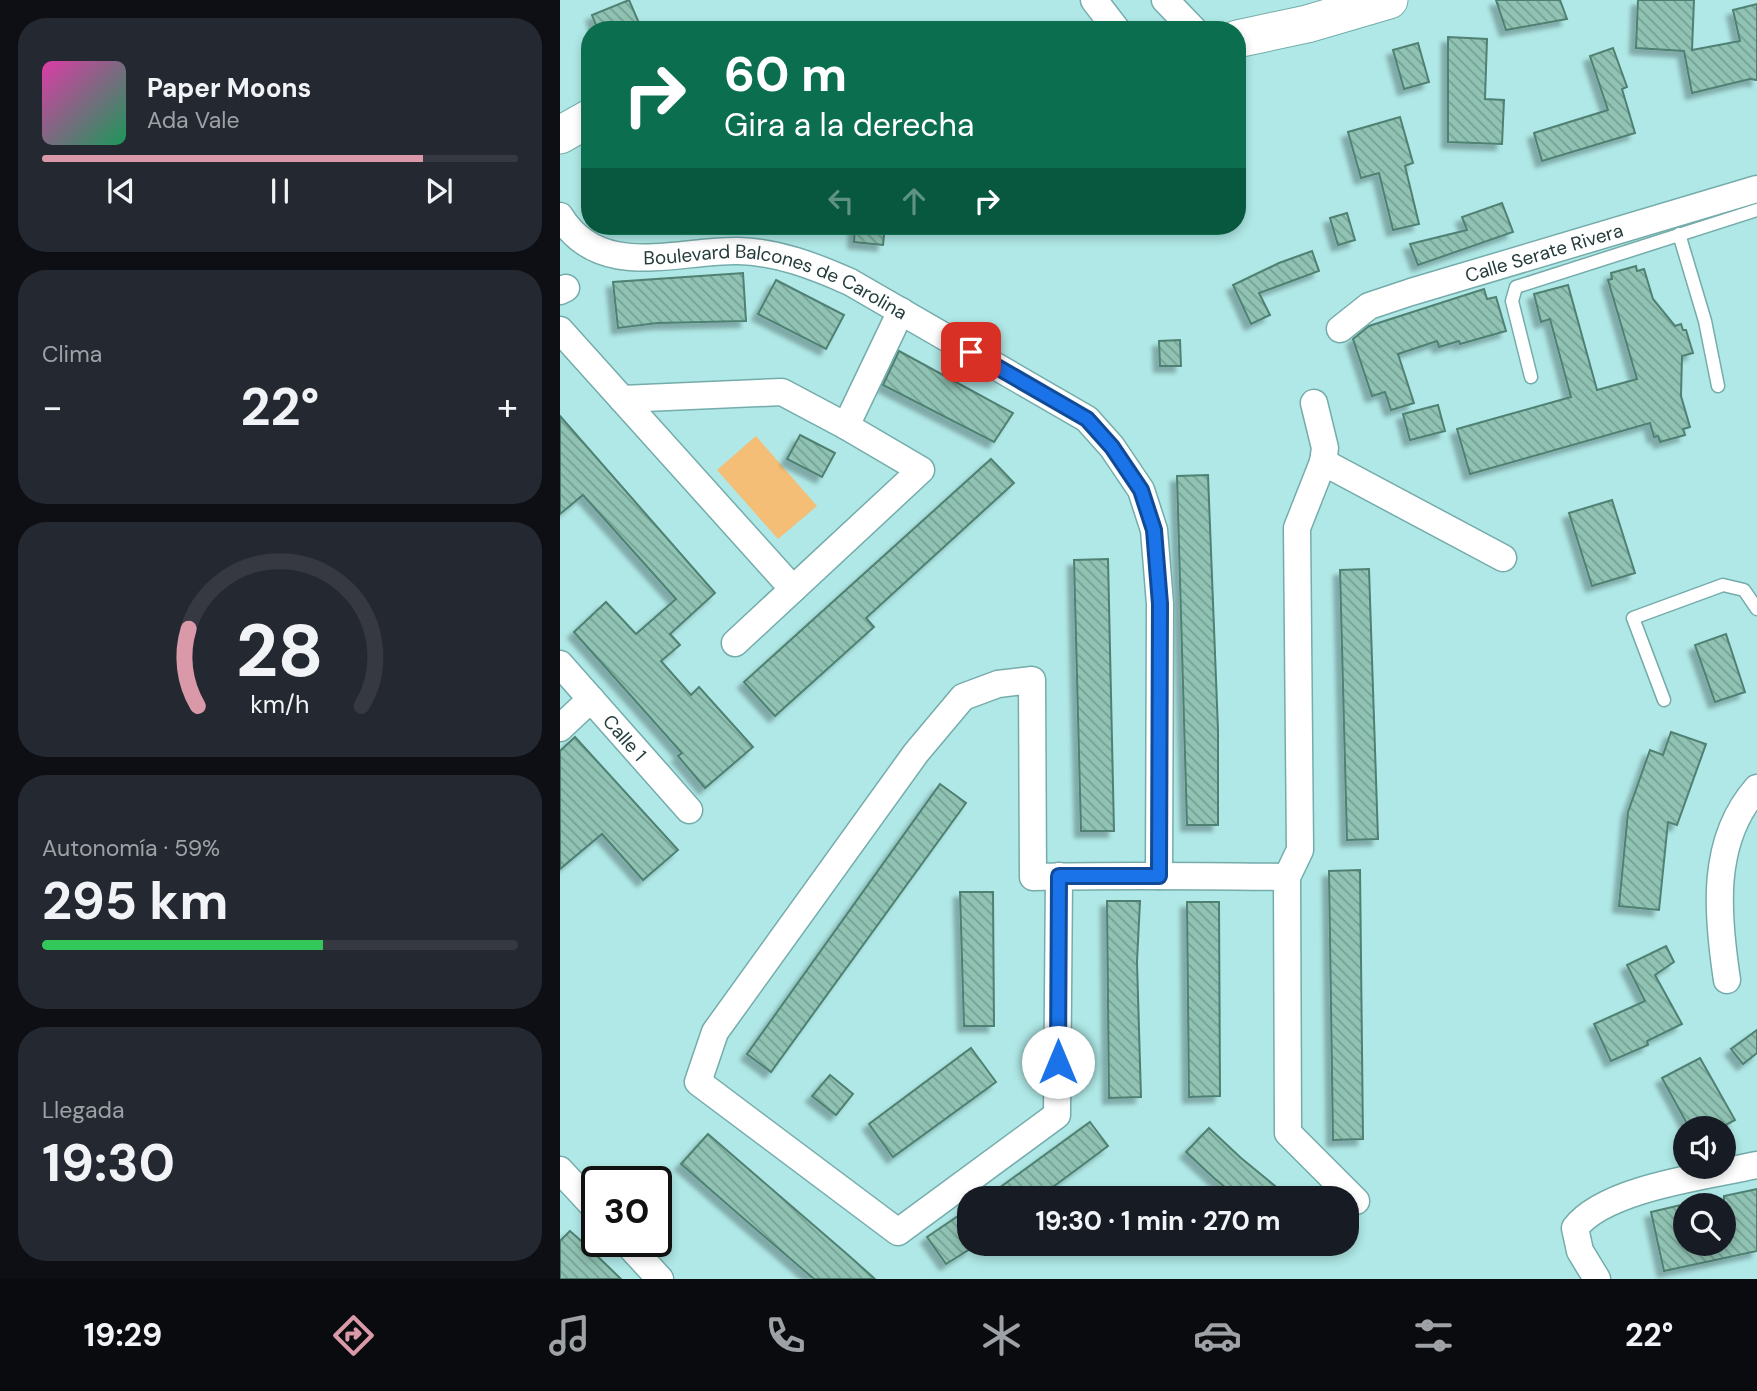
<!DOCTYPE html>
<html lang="es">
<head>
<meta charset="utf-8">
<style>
	:root { --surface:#171b24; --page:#242831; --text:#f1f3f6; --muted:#9ea1a6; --line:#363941; --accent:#d999a9 }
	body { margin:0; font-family:"DM Sans",sans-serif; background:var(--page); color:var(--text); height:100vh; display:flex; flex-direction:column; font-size:26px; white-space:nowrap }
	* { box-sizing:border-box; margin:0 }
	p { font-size:23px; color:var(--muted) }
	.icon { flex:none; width:38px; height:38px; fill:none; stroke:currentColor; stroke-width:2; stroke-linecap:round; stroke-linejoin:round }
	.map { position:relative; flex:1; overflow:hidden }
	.side { display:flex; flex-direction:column; gap:18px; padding:18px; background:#0d0f14; width:560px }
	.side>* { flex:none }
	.guide { position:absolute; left:21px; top:21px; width:665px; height:214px; border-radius:28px; box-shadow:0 4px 10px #0003; background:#0b6e4f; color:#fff; overflow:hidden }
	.controls { position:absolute; left:1113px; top:1116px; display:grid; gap:14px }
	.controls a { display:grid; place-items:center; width:63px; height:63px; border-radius:50%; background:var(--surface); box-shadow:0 4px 10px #0003; font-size:35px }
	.speed { position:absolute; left:21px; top:1166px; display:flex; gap:14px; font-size:35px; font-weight:700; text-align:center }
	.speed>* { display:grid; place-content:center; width:91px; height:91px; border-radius:50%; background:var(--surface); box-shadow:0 4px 10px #0003; line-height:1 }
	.speed .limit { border:4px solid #111; border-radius:10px; background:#fff; color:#111 }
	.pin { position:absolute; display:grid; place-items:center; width:60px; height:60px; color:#fff; margin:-30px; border-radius:14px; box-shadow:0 4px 10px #0006 }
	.me { position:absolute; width:77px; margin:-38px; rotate:0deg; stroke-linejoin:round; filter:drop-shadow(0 0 5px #0008) }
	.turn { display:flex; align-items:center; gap:24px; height:147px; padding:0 28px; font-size:32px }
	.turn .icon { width:91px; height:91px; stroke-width:2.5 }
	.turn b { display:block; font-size:49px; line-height:60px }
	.lanes { display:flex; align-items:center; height:66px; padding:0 28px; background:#0003; justify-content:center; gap:35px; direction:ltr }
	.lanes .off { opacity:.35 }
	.big { font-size:52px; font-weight:700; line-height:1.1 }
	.side .tile { flex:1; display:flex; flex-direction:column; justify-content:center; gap:10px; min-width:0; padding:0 24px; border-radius:28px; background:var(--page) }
	.side .dial { align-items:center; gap:0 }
	.dial svg { height:182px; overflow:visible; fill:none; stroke:var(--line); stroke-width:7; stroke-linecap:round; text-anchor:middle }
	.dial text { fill:var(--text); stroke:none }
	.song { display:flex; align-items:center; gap:21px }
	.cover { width:84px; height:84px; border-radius:10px; background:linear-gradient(135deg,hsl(320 70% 55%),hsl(150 70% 35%)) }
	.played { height:7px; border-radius:4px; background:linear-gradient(90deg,var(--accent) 80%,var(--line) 80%) }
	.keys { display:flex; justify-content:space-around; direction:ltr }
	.heat { display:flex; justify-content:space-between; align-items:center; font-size:38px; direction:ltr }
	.charge { height:10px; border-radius:5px; background:linear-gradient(90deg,#34c759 59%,var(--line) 0) }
	.trip { position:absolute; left:397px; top:1186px; width:402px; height:70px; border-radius:28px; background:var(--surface); box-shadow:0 4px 10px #0003; font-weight:700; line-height:70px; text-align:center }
	.dock { display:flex; height:112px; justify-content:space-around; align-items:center; background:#090b0e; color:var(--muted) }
	.dock .icon { width:49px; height:49px }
	.dock .selected { color:var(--accent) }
	.dock b { font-size:32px; color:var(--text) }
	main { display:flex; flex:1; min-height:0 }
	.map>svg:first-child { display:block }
	.grass { fill:#f4be76 }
	.building { fill:url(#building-back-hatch); stroke:#508173; stroke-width:2; filter:url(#shadow) }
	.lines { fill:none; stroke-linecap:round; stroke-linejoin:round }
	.lane-casing { stroke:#75acab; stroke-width:15 }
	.street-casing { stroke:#75acab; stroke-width:29 }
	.secondary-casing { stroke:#75acab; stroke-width:39 }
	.lane { stroke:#fff; stroke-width:12 }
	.street { stroke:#fff; stroke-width:26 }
	.secondary { stroke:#fff; stroke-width:37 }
	.route-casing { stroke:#114b97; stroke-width:18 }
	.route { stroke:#1a73e8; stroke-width:12 }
	.labels { text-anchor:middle; stroke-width:6; stroke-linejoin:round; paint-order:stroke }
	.street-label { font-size:19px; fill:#253c3c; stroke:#bcf6f4 }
</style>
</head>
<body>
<main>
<section class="side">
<div class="tile">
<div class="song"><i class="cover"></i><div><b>Paper Moons</b><p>Ada Vale</p></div></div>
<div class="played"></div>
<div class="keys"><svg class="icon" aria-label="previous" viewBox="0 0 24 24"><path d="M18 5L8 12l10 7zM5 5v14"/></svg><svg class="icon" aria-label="pause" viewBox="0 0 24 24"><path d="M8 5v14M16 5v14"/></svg><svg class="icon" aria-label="next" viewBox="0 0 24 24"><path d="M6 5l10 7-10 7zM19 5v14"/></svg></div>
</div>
<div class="tile"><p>Clima</p>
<div class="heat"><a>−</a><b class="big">22°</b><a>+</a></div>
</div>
<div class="tile dial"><svg viewBox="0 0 100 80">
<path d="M14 69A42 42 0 1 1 86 69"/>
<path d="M14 69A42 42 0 0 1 10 35" stroke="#d999a9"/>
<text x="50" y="56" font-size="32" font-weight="700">28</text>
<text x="50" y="72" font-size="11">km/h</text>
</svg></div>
<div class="tile"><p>Autonomía · 59%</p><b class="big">295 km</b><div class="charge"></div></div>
<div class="tile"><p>Llegada</p><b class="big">19:30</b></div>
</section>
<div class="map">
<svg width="1197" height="1279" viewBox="0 0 1197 1279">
	<defs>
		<pattern id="building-back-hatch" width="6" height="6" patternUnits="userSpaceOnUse" patternTransform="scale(1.75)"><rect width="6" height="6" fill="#90c3b3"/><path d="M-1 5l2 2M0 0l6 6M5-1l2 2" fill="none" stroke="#75a093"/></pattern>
		<filter id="shadow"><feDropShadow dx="-6" dy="6" stdDeviation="2" flood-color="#0004"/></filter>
	</defs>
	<rect width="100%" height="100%" fill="#afe8e6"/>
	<polygon class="grass" points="196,436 257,506 218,539 157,470"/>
	<g class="building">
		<polygon points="69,0 82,30 38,30 32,15"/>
		<polygon points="936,0 1000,0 1007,19 946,30"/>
		<polygon points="1078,0 1134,0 1132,50 1180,41 1173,10 1197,4 1197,80 1190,79 1132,93 1124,51 1076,48"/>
		<polygon points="888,37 927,39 925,99 944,100 942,144 888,142"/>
		<polygon points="858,43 869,82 844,89 833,50"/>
		<polygon points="1053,48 1067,87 1062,89 1075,133 982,161 974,133 1048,110 1030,56"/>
		<polygon points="840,117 853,163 845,166 859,224 833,230 819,173 801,178 788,132"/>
		<polygon points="942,203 953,232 858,265 850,244 907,230 902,217"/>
		<polygon points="787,213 795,240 778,245 770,218"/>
		<polygon points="295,226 325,226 323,245 294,242"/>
		<polygon points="752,251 759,271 699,293 710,315 691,324 673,285 719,263"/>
		<polygon points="1076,266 1077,271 1084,269 1093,299 1115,326 1121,324 1123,330 1126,330 1133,353 1122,356 1121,396 1130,427 1123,429 1125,435 1100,442 1098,436 1094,437 1090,423 910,474 897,429 1011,397 990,319 981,322 974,294 1008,285 1037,390 1077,379 1048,280 1052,279 1051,273"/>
		<polygon points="183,273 186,321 97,323 58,328 53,282"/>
		<polygon points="216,280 284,315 266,349 198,314"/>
		<polygon points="924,289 927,299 936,297 946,331 900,344 899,341 879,347 877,341 838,354 854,403 831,410 825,392 812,396 793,339 809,326"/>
		<polygon points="620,340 621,366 600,366 599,341"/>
		<polygon points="339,351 453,413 434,442 323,385"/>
		<polygon points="878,405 885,431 850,440 843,414"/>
		<polygon points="0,416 155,593 110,634 120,645 101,661 131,695 139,687 193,747 145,788 118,756 122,753 14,632 46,602 76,634 116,599 23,495 0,514"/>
		<polygon points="240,435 275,453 262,477 227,459"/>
		<polygon points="431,459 454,483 306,618 314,627 215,716 184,682"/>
		<polygon points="648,475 658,730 658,825 627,825 617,476"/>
		<polygon points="1052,500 1075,573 1032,586 1009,513"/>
		<polygon points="548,559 554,831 521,831 514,560"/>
		<polygon points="809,569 818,839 787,840 780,570"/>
		<polygon points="1166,634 1185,692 1155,702 1135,645"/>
		<polygon points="1111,732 1146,744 1117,825 1108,822 1099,910 1059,906 1068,812 1090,750 1103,755"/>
		<polygon points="15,737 118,850 83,880 42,834 0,869 0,751"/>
		<polygon points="380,784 406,803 211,1072 187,1054"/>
		<polygon points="800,870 803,1139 773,1140 769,871"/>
		<polygon points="400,892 433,892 434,1026 404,1026"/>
		<polygon points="547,901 580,901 577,962 581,1097 549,1098"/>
		<polygon points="627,902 659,902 660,1096 629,1097"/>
		<polygon points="1106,946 1114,962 1095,975 1122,1024 1087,1041 1088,1045 1051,1061 1034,1024 1085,1001 1067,965"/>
		<polygon points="1197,1030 1197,1053 1183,1064 1171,1049"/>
		<polygon points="411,1048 436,1082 333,1157 309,1124"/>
		<polygon points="1140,1058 1175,1120 1158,1129 1130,1129 1102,1078"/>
		<polygon points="270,1075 293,1094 276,1115 252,1096"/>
		<polygon points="530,1122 548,1146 497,1184 475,1199 424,1199"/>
		<polygon points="649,1128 681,1158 731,1199 679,1199 654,1178 626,1152"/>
		<polygon points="148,1134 287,1254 315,1279 254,1279 183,1218 121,1164"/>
		<polygon points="1197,1189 1197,1251 1104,1271 1091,1212 1125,1204 1125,1244 1164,1244 1164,1196"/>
		<polygon points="410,1208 410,1249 386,1264 367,1237"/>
		<polygon points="10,1231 29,1248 61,1279 0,1279 0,1241"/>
	</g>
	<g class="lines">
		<defs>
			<g id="lane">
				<polyline points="1119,234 1145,321 1158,386"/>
				<polyline points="971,377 952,301 956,287 1197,210"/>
				<polyline points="1104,700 1073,618 1163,585 1184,590 1197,609"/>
			</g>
			<g id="street">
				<polyline points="534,0 557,30"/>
				<polyline points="605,0 634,30"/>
				<path id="s1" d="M0,216C40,281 117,250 178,251C218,252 254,266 290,282L527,419L552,447L581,490L594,530L600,604L599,876"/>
				<polyline points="0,291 6,288"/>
				<path id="s2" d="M780,329L809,306L851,292L1197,189"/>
				<polyline points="0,330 233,589"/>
				<polyline points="62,399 222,392 286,426"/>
				<polyline points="754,403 765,448 763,462"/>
				<polyline points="175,643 361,470 286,426 341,311"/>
				<path id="s3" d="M0,664L129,810"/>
				<polyline points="0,728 31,699"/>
				<path d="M499,876L497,1115L338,1232L138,1082L155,1032L356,753L403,697L438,684L472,680L473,877C558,875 642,876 727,877L740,850L737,528L763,462L943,558"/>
				<polyline points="727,877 728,1133 796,1201"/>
				<path d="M1167,980C1157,914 1150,841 1197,788"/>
				<polyline points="0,1170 37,1210"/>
				<polyline points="65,1241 100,1279"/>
				<path d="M1037,1279L1020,1251L1015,1228C1045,1188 1148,1176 1197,1165"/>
			</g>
			<g id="secondary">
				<polyline points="677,39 747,24 829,0"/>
				<polyline points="0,135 30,118"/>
			</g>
		</defs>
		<use href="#lane" class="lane-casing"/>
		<use href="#street" class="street-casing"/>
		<use href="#secondary" class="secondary-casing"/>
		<use href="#lane" class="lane"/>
		<use href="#street" class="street"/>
		<use href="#secondary" class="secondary"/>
	</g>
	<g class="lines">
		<defs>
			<polyline id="route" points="411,352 527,419 552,447 581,490 594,530 600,604 599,876 499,876 498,1062"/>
		</defs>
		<use href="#route" class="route-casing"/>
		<use href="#route" class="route"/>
	</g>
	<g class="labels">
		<g class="street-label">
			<text dy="7" stroke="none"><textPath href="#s2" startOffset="220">Calle Serate Rivera</textPath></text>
			<text dy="7" stroke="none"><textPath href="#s1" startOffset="236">Boulevard Balcones de Carolina</textPath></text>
			<text dy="7" stroke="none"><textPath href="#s3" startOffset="98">Calle 1</textPath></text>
		</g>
	</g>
</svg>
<div class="controls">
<a><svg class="icon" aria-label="sound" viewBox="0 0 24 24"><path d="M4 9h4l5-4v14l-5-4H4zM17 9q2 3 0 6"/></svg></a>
<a><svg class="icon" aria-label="search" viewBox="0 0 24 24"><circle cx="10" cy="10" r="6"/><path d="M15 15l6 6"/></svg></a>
</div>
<div class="speed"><div class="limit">30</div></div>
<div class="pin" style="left:411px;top:352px;background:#d93025"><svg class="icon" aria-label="arrive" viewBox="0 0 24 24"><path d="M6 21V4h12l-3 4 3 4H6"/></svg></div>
<svg class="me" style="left:498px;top:1062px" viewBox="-20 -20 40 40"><circle r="19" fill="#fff"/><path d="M0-13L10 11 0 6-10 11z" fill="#1a73e8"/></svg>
<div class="trip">19:30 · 1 min · 270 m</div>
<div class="guide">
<div class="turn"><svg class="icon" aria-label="right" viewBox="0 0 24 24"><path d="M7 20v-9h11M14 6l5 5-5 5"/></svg><div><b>60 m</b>Gira a la derecha</div></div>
<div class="lanes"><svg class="icon off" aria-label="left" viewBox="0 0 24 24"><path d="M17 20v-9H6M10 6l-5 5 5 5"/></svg><svg class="icon off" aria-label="ahead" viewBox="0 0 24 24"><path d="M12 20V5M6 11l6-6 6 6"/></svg><svg class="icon" aria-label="right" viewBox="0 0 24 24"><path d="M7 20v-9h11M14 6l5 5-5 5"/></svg></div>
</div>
</div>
</main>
<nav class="dock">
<b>19:29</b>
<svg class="icon selected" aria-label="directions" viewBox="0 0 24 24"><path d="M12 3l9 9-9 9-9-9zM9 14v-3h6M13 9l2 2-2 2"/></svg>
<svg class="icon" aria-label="music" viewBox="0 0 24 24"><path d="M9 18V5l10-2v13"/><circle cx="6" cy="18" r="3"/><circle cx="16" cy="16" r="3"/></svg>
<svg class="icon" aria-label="phone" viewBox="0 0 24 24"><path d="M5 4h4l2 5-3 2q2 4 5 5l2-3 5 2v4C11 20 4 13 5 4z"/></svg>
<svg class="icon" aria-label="climate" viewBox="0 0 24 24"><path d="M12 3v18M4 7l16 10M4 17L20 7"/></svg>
<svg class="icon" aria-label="car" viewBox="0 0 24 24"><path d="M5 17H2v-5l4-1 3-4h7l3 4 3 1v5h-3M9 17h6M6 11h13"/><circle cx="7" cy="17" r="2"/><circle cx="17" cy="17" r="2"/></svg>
<svg class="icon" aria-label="filters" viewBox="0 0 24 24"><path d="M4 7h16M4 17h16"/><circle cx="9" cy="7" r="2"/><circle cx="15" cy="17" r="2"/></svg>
<b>22°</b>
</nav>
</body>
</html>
